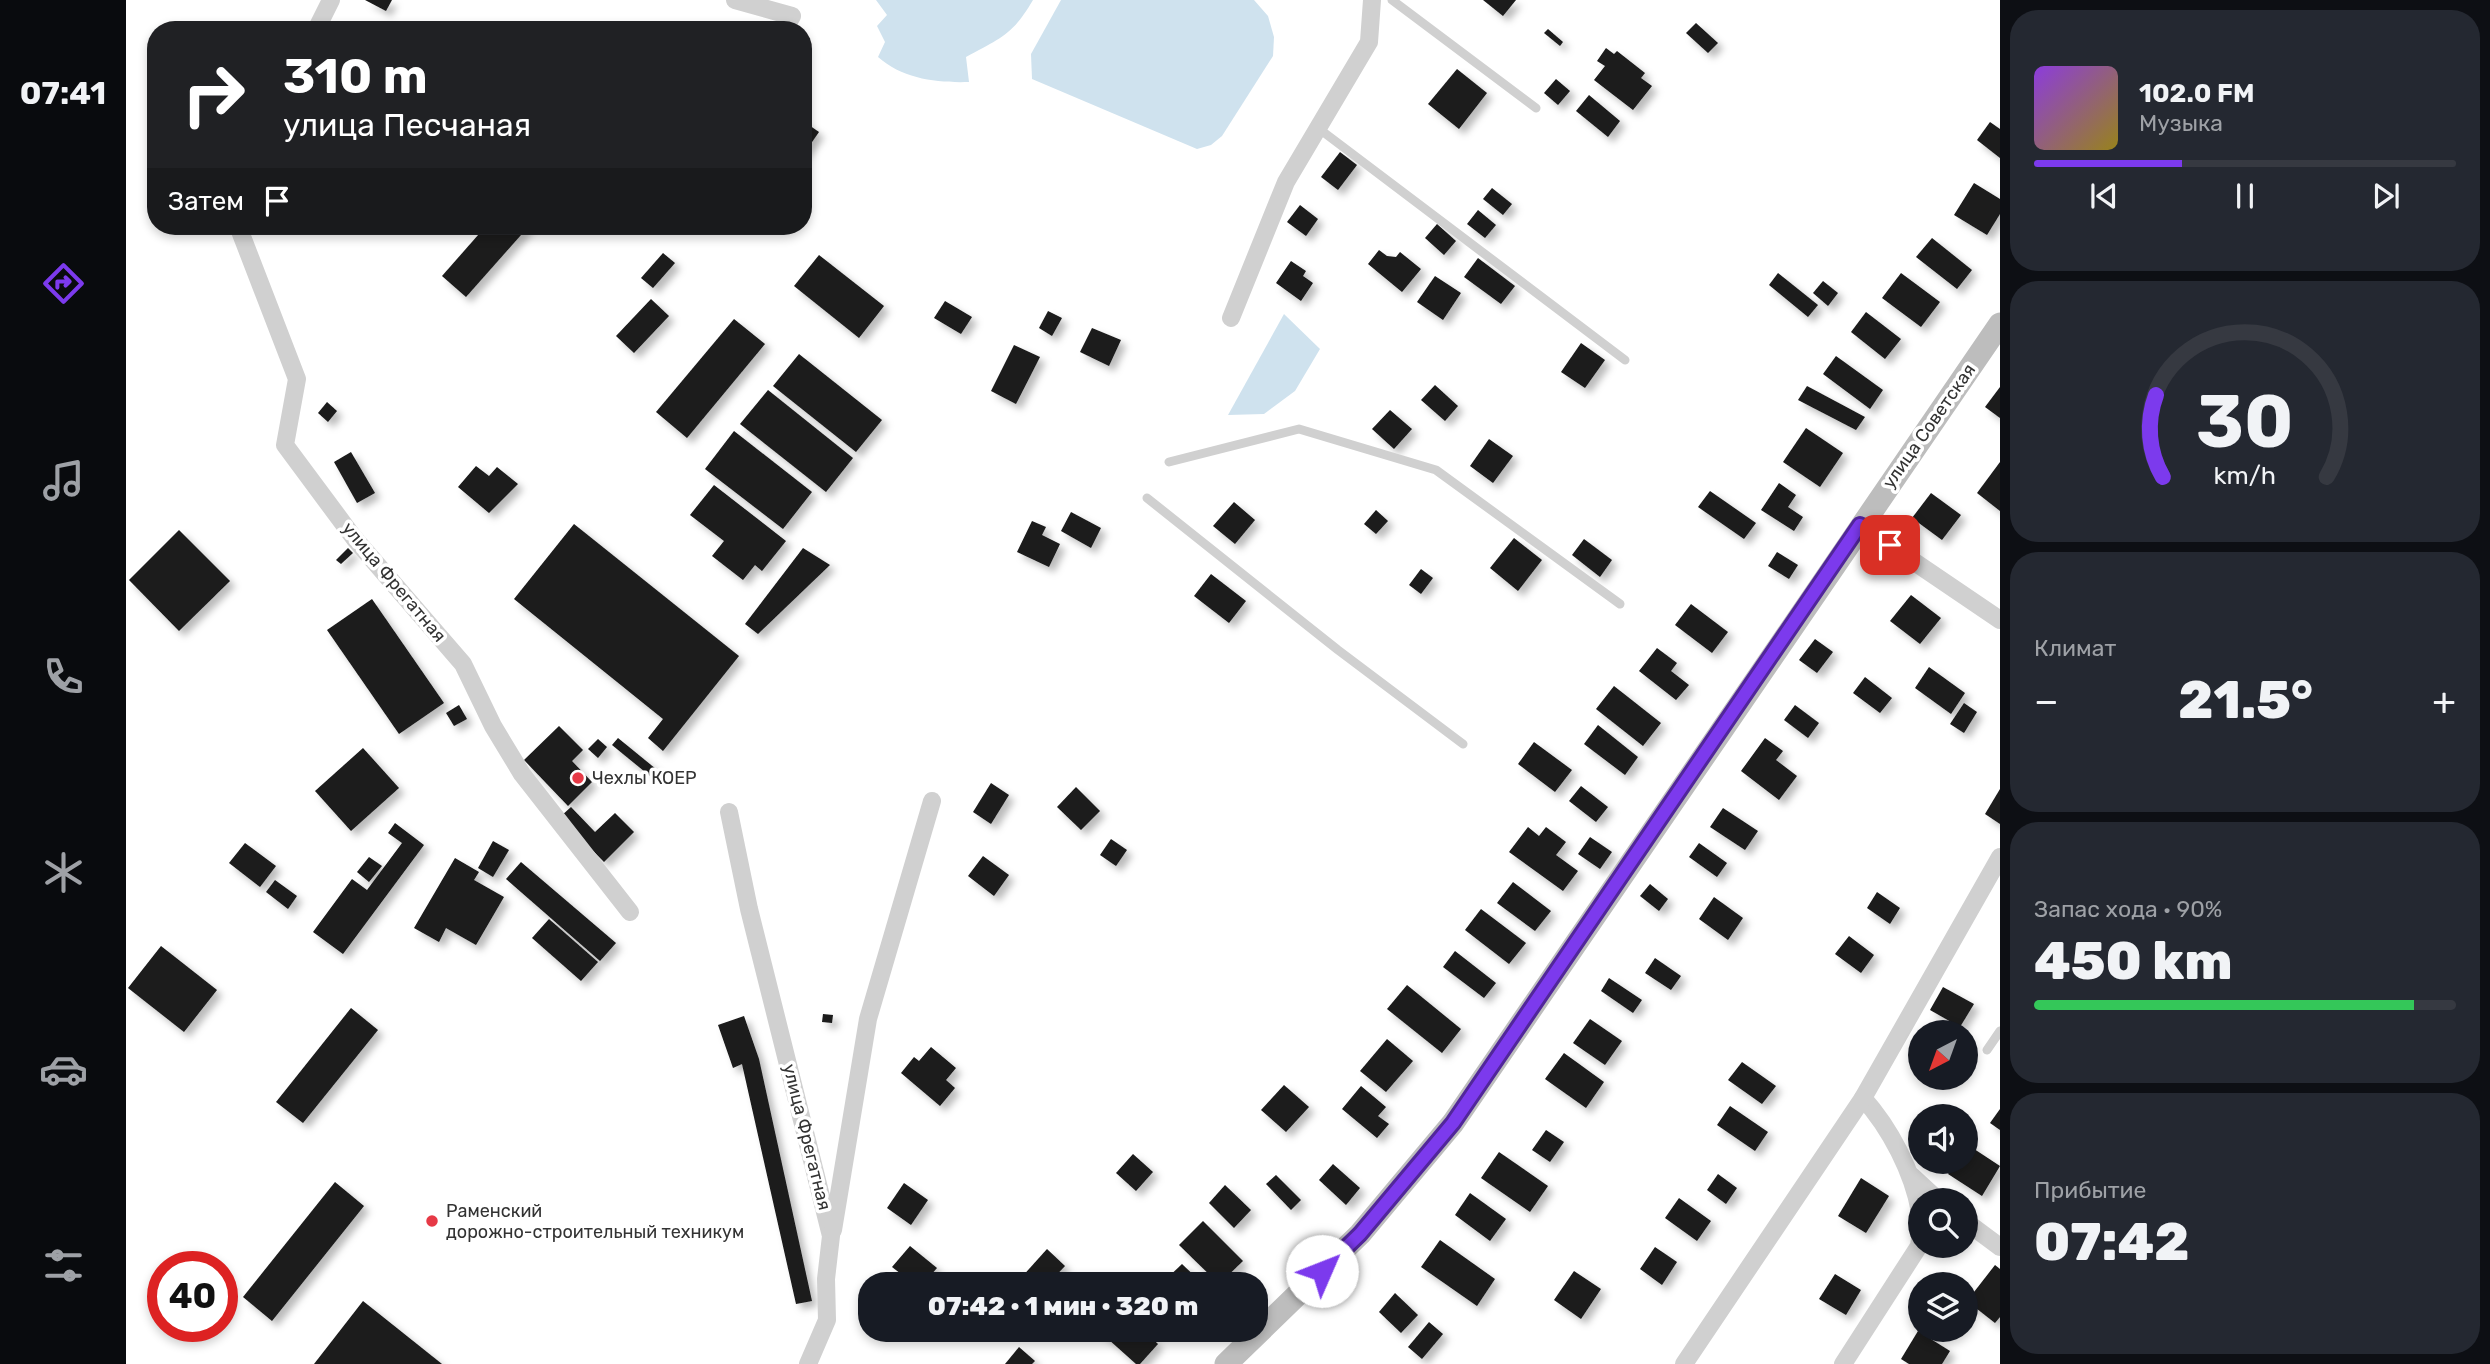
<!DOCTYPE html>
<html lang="ru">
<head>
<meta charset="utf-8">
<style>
	:root { --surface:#171b24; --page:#242831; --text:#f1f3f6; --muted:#9ea1a6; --line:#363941; --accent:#7c3aed }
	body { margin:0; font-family:Rubik,sans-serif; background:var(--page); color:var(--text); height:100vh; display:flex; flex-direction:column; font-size:26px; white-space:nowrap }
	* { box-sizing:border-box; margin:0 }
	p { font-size:23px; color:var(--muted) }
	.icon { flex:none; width:38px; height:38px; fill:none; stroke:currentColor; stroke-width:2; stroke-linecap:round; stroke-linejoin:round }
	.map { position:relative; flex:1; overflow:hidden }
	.sheet { display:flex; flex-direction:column; gap:10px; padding:10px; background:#0d0f14; width:490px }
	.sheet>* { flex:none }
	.banner { position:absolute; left:21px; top:21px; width:665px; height:214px; border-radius:28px; box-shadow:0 4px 10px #0003; background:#202124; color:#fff; overflow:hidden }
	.needle { width:46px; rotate:221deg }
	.buttons { position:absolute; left:1782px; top:1020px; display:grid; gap:14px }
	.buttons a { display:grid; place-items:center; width:70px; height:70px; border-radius:50%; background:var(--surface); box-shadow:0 4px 10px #0003; font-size:35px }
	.speed { position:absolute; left:21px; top:1251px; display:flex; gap:14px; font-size:35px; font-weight:700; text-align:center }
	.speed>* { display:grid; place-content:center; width:91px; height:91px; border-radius:50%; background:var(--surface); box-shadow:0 4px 10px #0003; line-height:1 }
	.speed .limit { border:10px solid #d22; background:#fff; color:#111 }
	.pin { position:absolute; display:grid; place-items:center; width:60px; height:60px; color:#fff; margin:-30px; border-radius:14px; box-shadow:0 4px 10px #0006 }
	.me { position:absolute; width:77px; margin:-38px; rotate:46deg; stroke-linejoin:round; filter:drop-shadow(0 0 5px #0008) }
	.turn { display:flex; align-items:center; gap:24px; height:147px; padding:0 21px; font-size:32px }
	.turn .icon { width:91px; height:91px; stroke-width:2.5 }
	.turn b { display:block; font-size:49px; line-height:60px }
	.then { display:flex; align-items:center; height:66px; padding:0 21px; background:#0003; gap:14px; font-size:26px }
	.big { font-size:52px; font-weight:800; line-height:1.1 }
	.sheet .tile { flex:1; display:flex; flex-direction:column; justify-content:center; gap:10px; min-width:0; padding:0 24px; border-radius:28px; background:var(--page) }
	.sheet .dial { align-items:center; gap:0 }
	.dial svg { height:182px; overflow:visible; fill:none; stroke:var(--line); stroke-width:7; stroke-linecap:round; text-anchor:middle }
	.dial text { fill:var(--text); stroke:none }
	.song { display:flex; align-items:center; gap:21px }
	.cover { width:84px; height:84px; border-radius:10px; background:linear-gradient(135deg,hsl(270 70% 55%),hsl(50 70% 35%)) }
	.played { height:7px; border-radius:4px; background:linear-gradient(90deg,var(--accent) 35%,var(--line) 35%) }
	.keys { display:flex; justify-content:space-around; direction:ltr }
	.heat { display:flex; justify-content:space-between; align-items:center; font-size:38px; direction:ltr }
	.charge { height:10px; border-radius:5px; background:linear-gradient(90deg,#34c759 90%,var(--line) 0) }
	.trip { position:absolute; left:732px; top:1272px; width:410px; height:70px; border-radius:28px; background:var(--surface); box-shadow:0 4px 10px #0003; font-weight:800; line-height:70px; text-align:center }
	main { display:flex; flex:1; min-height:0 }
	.tab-bar { display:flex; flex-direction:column; width:126px; justify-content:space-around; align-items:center; background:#090b0e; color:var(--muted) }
	.tab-bar .icon { width:49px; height:49px }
	.tab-bar .on { color:var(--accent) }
	.tab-bar b { font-size:32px; color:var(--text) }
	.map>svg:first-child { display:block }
	.water { fill:#cfe2ee }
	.building { fill:#1a1a1a; filter:url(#shadow) }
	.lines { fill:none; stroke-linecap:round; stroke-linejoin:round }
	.lane { stroke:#d0d0d0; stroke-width:9 }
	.street { stroke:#d0d0d0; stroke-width:18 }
	.secondary { stroke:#bdbdbd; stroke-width:23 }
	.route-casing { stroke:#51269a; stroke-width:18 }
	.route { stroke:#7c3aed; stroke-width:12 }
	.poi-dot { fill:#e63946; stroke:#fff; stroke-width:2.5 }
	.labels { text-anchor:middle; stroke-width:7; stroke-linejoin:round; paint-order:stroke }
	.street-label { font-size:18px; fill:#333; stroke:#fff }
	.poi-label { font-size:18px; fill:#333; stroke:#fff; text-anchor:start }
</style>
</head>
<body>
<main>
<nav class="tab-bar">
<b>07:41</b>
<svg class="icon on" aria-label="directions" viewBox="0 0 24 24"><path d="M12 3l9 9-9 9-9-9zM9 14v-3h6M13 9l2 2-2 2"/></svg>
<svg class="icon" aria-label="music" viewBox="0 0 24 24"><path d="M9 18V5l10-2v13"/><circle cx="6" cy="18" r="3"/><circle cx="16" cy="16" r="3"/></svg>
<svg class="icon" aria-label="phone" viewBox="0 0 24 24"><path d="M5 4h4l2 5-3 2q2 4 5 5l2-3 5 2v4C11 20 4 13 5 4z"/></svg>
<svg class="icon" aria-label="climate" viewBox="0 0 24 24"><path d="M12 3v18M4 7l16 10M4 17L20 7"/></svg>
<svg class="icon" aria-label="car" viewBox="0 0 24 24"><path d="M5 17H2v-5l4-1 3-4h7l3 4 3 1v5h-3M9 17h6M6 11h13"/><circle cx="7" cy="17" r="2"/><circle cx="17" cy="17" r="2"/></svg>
<svg class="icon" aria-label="filters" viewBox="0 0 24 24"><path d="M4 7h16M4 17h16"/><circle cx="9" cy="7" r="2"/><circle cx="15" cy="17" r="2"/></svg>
</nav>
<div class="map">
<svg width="1874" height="1364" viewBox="0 0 1874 1364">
	<defs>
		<filter id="shadow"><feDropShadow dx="5.5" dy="5.5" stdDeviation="3.5" flood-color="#0004"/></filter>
	</defs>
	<rect width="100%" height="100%" fill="#fff"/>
	<g class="water">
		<path d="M750,0H907C886,36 874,38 840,57L843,82C811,83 777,79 752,57L759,42L751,26L761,15Z"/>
		<polygon points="935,0 1128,0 1142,16 1148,37 1147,56 1096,136 1085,145 1071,149 906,79 905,54"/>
		<polygon points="1158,314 1194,349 1169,391 1138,414 1102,415"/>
	</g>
	<g class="building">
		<polygon points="239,0 266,0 260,11"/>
		<polygon points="1357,0 1390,0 1377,16"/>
		<polygon points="442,23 462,27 461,30 441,30"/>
		<polygon points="1570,23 1592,43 1582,53 1560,33"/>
		<polygon points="1422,29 1437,42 1434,46 1418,33"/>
		<polygon points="1480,48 1488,54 1491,51 1519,73 1515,78 1526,86 1507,110 1468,80 1479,66 1471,61"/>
		<polygon points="1331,69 1361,93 1333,129 1302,104"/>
		<polygon points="1430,79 1444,91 1432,105 1418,93"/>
		<polygon points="1463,95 1494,121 1482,137 1450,111"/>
		<polygon points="677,121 693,132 677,155"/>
		<polygon points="1864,122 1874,129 1874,158 1851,140"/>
		<polygon points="1214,152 1231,165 1212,190 1195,177"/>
		<polygon points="1848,183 1874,199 1874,214 1861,235 1828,215"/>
		<polygon points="1366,188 1386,204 1377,215 1357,199"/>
		<polygon points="1174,205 1192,219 1180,236 1161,222"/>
		<polygon points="1352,210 1370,225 1359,238 1341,224"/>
		<polygon points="1311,224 1330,241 1318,255 1299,238"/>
		<polygon points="360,226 403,226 340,297 316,276"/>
		<polygon points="1806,238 1846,270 1831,289 1790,257"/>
		<polygon points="1253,250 1261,256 1270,257 1274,252 1295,269 1276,292 1242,264"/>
		<polygon points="537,253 549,263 527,288 515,278"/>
		<polygon points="693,255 758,306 733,338 668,286"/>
		<polygon points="1352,258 1389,286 1375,304 1338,277"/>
		<polygon points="1165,261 1180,271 1177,276 1187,283 1175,301 1150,283"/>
		<polygon points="1652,273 1692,305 1682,317 1643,285"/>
		<polygon points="1775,273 1814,302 1795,327 1756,298"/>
		<polygon points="1309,276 1335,293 1317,320 1291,302"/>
		<polygon points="1697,281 1712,293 1702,306 1687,293"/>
		<polygon points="525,299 543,316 508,353 490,336"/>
		<polygon points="819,301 846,317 835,334 808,318"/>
		<polygon points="922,311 936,318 926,336 913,328"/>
		<polygon points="1740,312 1775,339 1759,359 1725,332"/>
		<polygon points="608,319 639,344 561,438 530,412"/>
		<polygon points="966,328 995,340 983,366 954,352"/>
		<polygon points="1455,343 1479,360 1459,388 1435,372"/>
		<polygon points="888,345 914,357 890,404 865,391"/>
		<polygon points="673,354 756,420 730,452 647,386"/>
		<polygon points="1710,356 1757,390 1744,409 1697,374"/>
		<polygon points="1309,385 1332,406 1319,421 1295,400"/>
		<polygon points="1681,386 1739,417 1730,430 1672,400"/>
		<polygon points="1874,387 1874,418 1859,407"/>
		<polygon points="642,390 727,458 700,492 614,424"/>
		<polygon points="201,402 211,411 202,422 192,413"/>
		<polygon points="1264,410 1286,429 1268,449 1246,429"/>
		<polygon points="1680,428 1717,453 1694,487 1657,462"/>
		<polygon points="608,431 686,492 657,529 579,469"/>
		<polygon points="1363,439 1387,456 1367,483 1344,466"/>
		<polygon points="225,452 249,493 231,503 208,462"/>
		<polygon points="1874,462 1874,511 1851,493"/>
		<polygon points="350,466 363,476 371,467 392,484 363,513 332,487"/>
		<polygon points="1653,483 1670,495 1662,507 1677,517 1668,531 1635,510"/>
		<polygon points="588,485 660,541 636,571 629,565 617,580 586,556 598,541 564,515"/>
		<polygon points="1584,491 1630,523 1618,539 1572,507"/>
		<polygon points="1805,493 1835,515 1816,540 1786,518"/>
		<polygon points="1108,502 1129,520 1109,544 1087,526"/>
		<polygon points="1250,510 1262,521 1250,534 1238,524"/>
		<polygon points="945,512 975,528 965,548 935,531"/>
		<polygon points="906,521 920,527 916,535 934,544 923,567 891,552"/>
		<polygon points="448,524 613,656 537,751 522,738 537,719 388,599"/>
		<polygon points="53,530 104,581 53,631 3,580"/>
		<polygon points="1388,538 1416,560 1392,591 1364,568"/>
		<polygon points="1458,539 1486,560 1474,577 1446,555"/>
		<polygon points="222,548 227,553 215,564 210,560"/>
		<polygon points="677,548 704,565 632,634 619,624"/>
		<polygon points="1651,552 1672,565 1663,579 1642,566"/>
		<polygon points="1295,569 1307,578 1295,594 1283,585"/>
		<polygon points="1085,574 1120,601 1103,623 1068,596"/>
		<polygon points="1785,595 1815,618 1794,644 1764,621"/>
		<polygon points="246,599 318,703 273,734 201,630"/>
		<polygon points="1565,604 1602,632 1586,653 1549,625"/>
		<polygon points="1689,639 1707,652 1691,673 1673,660"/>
		<polygon points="1531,648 1551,663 1545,671 1563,685 1550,700 1513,671"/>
		<polygon points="1803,667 1839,693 1825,714 1789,688"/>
		<polygon points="1739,677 1766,698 1754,713 1727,693"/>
		<polygon points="1488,686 1535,723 1517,746 1470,709"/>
		<polygon points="1838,703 1851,712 1838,733 1824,724"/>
		<polygon points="333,705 341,719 328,726 320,713"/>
		<polygon points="1669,705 1693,723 1682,738 1658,720"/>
		<polygon points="1472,725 1512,757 1499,775 1458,744"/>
		<polygon points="433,726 457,750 446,761 466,782 442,806 398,760"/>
		<polygon points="492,738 530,769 524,776 486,745"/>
		<polygon points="1639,738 1657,751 1650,760 1671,776 1653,800 1615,771"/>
		<polygon points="472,739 481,747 472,758 462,749"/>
		<polygon points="1408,742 1446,770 1429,792 1392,764"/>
		<polygon points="237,748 273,788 225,831 189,791"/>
		<polygon points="865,783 883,795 865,824 847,812"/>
		<polygon points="1455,786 1482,807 1470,822 1443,801"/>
		<polygon points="950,787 974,811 955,830 931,807"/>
		<polygon points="1874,789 1874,824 1859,814"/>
		<polygon points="445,807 469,832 489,813 508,832 478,862 434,817"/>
		<polygon points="1597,808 1632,831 1619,850 1584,827"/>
		<polygon points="269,823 298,845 217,954 187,932 226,879 241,890 276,843 262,833"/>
		<polygon points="1402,827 1413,836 1420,827 1440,842 1430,855 1452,871 1437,891 1383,852"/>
		<polygon points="1464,837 1486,852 1474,869 1452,854"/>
		<polygon points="985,839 1001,850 990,866 974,855"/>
		<polygon points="367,841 383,850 367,877 352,868"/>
		<polygon points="119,843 150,866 134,887 103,863"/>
		<polygon points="1573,843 1601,863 1591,877 1563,857"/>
		<polygon points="857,856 883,875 868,896 842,876"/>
		<polygon points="243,857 256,866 243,882 231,872"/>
		<polygon points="329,858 353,872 348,880 378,897 350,945 320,928 313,942 288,928"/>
		<polygon points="395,862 490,943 474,961 380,879"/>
		<polygon points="149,880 171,896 162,909 140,892"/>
		<polygon points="1387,882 1425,911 1409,931 1371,903"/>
		<polygon points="1524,884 1542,899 1533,911 1514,896"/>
		<polygon points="1751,892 1774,908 1764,924 1741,908"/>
		<polygon points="1588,897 1617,918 1602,940 1573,919"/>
		<polygon points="1355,909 1400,943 1383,964 1339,930"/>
		<polygon points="423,919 472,962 455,981 406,938"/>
		<polygon points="1723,936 1748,955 1735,973 1709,954"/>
		<polygon points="35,946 91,990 58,1032 2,988"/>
		<polygon points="1329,951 1370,983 1358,998 1317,967"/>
		<polygon points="1529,958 1555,976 1545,990 1519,973"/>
		<polygon points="1483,978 1516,1000 1507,1013 1475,991"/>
		<polygon points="1281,985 1335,1029 1316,1053 1261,1009"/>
		<polygon points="1817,987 1848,1004 1834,1027 1804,1010"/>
		<polygon points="225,1008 252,1030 177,1123 150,1102"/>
		<polygon points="697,1014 707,1015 706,1023 696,1022"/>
		<polygon points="618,1016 633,1059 686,1301 670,1304 616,1064 607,1068 592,1025"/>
		<polygon points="1464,1019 1496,1041 1479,1065 1447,1043"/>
		<polygon points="1261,1039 1287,1061 1260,1092 1234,1071"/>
		<polygon points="805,1047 830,1068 820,1080 829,1088 814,1106 775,1073 788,1057 793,1061"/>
		<polygon points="1438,1053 1478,1082 1460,1108 1419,1079"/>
		<polygon points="1616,1062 1650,1086 1636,1104 1602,1080"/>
		<polygon points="1158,1085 1183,1107 1160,1132 1135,1110"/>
		<polygon points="1235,1086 1260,1107 1252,1116 1263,1124 1251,1138 1216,1109"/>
		<polygon points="1604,1106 1642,1132 1629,1151 1591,1125"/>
		<polygon points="1874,1109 1874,1130 1864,1123"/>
		<polygon points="1420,1130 1438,1142 1424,1162 1406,1150"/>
		<polygon points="1842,1145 1874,1166 1856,1196 1822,1174 1830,1162 1839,1162"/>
		<polygon points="1373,1152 1422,1186 1404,1212 1355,1178"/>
		<polygon points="1007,1154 1027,1172 1010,1191 990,1173"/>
		<polygon points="1207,1164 1234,1188 1220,1205 1193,1180"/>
		<polygon points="1592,1174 1611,1188 1600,1204 1581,1190"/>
		<polygon points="1150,1175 1175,1200 1165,1210 1140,1184"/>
		<polygon points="1735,1178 1763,1196 1740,1233 1712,1216"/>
		<polygon points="209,1182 238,1206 146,1321 117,1297"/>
		<polygon points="778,1183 802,1200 785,1225 761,1208"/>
		<polygon points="1099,1185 1125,1210 1108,1228 1083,1203"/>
		<polygon points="1344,1193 1380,1219 1364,1241 1329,1215"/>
		<polygon points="1553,1198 1585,1221 1571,1241 1539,1218"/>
		<polygon points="1077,1221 1117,1261 1093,1284 1053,1245"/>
		<polygon points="1314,1240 1369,1279 1351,1306 1295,1267"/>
		<polygon points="784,1246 811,1268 797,1284 788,1284 766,1267"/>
		<polygon points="1529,1247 1551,1262 1536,1285 1514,1269"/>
		<polygon points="921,1249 939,1266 922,1284 900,1284 894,1279"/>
		<polygon points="1056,1264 1077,1284 1035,1284"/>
		<polygon points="1869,1265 1874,1269 1874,1317 1869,1323 1841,1301"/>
		<polygon points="1448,1271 1475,1289 1455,1319 1428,1300"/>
		<polygon points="1709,1274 1735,1290 1720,1315 1693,1299"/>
		<polygon points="1269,1293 1292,1315 1275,1333 1253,1312"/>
		<polygon points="237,1301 316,1364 188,1364"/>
		<polygon points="1303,1322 1317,1334 1296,1359 1282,1347"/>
		<polygon points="972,1330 1017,1330 1032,1344 1014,1364 1010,1364"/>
		<polygon points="1792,1331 1824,1351 1816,1364 1783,1364 1775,1359"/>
		<polygon points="893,1347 909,1361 906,1364 879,1364"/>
	</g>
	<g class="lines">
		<g class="lane">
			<polyline points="1266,0 1410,108"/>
			<polyline points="1192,128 1499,360"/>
			<polyline points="1043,462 1173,429 1310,470 1494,604"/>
			<polyline points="1021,498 1212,650 1337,744"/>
			<polyline points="1861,1050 1874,1031"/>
		</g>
		<g class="street">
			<polyline points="609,0 666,16 658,30"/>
			<polyline points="190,30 205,0"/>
			<polyline points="112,226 171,379 159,445 228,538 337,664 367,726 396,774 504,912"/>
			<polyline points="1105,318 1160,182 1243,42 1246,0"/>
			<polyline points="1734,525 1874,620"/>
			<polyline points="603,812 623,909 705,1236 700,1279 701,1320 682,1364"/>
			<polyline points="1786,1176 1812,1200"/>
			<path d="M1794,1212C1787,1172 1764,1128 1737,1098L1874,857"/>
			<polyline points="1839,1221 1874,1247"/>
			<polyline points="707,1230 742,1019 806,801"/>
			<polyline points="1558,1364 1737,1098"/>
			<polyline points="1717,1364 1793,1246 1794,1238"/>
		</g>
		<polyline class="secondary" points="1100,1364 1234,1234 1327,1123 1874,324"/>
	</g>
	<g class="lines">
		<defs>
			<polyline id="route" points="1196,1271 1234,1234 1327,1123 1734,525 1764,545"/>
		</defs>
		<use href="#route" class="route-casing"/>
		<use href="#route" class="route"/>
	</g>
	<g class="poi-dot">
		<circle cx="452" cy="778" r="7"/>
		<circle cx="306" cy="1221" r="7"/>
	</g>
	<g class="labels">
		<g class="street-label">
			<text transform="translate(1803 426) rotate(-55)" y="6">улица Советская</text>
			<text transform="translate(268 582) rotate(50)" y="6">улица Фрегатная</text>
			<text transform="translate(681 1137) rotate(76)" y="6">улица Фрегатная</text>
		</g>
		<g class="poi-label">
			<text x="466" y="784">Чехлы КОЕР</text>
			<text x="320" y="1217">Раменский<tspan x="320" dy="21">дорожно-строительный техникум</tspan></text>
		</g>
	</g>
</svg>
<div class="buttons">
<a><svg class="needle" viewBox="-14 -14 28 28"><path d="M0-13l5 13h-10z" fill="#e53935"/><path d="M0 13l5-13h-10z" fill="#9ea1a6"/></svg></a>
<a><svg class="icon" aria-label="sound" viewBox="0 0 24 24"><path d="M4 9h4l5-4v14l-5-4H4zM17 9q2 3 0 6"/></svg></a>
<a><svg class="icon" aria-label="search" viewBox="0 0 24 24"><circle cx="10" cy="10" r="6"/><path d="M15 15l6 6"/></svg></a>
<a><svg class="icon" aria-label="layers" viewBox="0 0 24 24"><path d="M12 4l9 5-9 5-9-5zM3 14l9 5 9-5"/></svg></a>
</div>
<div class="speed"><div class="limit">40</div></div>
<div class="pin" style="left:1764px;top:545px;background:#d93025"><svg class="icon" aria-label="arrive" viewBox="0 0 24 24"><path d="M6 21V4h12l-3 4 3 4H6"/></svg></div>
<svg class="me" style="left:1196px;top:1271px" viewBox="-20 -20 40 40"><circle r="19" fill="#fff"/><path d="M0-13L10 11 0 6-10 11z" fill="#7c3aed"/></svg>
<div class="trip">07:42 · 1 мин · 320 m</div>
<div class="banner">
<div class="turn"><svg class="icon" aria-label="right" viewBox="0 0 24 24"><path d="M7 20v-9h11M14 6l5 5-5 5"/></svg><div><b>310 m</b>улица Песчаная</div></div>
<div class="then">Затем<svg class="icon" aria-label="arrive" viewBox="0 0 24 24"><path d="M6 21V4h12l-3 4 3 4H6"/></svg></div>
</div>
</div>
<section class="sheet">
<div class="tile">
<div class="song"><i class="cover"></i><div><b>102.0 FM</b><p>Музыка</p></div></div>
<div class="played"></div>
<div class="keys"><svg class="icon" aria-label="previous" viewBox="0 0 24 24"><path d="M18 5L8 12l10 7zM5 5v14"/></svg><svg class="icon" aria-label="pause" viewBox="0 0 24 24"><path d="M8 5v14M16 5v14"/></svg><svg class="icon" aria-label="next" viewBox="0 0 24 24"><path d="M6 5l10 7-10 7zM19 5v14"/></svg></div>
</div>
<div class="tile dial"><svg viewBox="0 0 100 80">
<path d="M14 69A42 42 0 1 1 86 69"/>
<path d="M14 69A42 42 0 0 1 11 33" stroke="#7c3aed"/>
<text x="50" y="56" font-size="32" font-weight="700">30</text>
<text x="50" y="72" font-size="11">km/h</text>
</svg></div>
<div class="tile"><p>Климат</p>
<div class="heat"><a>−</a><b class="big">21.5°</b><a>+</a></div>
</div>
<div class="tile"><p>Запас хода · 90%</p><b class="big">450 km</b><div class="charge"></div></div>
<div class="tile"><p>Прибытие</p><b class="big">07:42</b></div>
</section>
</main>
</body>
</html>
